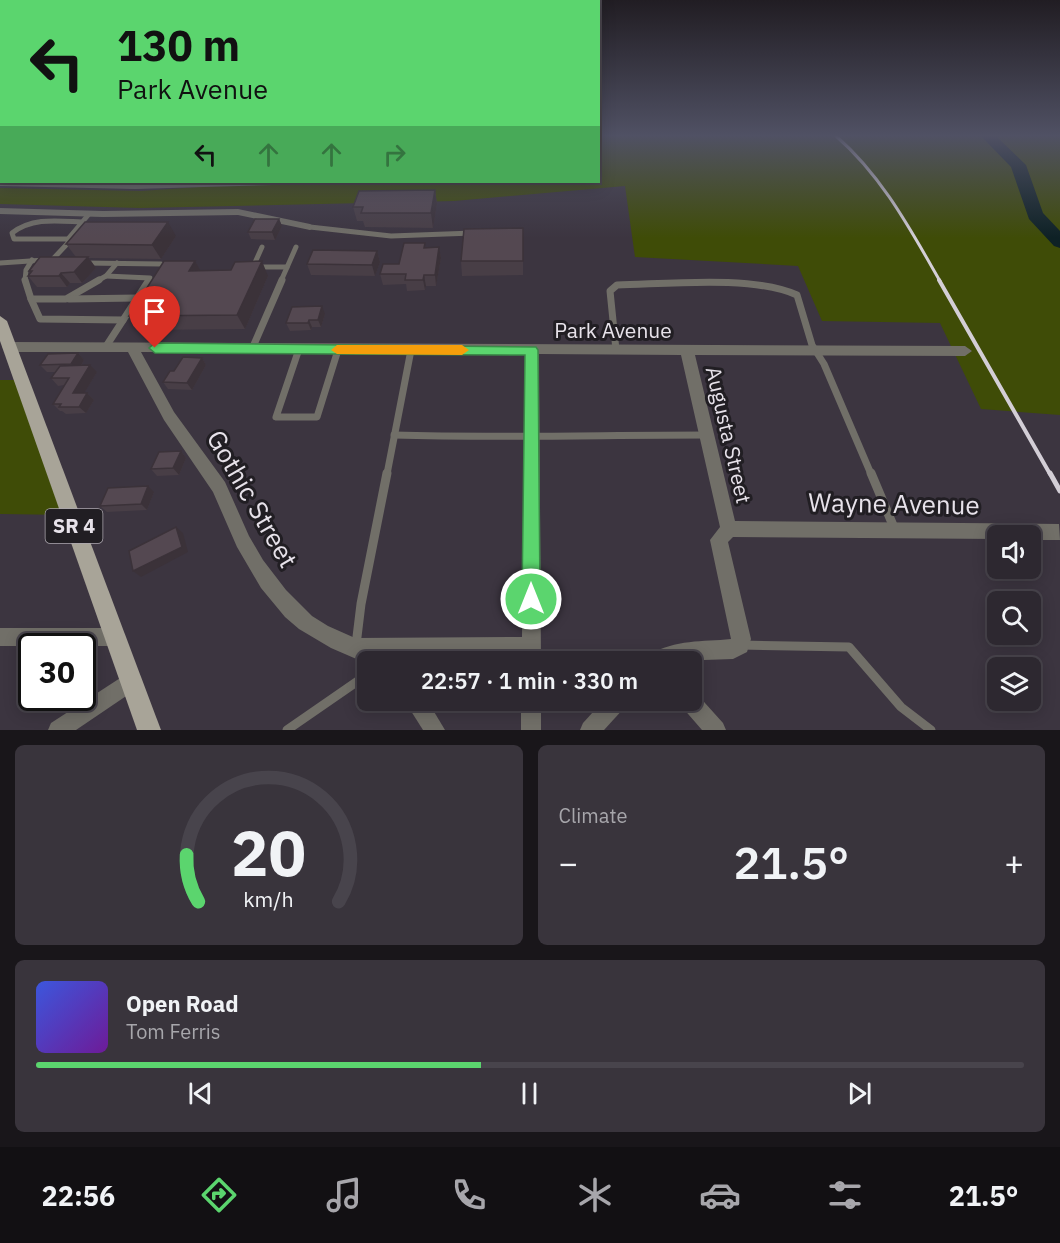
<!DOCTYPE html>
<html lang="en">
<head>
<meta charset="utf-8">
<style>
	:root { --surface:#2d2830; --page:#39343c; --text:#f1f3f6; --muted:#a7a6ab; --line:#48444c; --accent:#5bd56e }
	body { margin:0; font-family:"IBM Plex Sans",sans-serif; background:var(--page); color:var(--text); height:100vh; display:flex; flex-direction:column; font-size:22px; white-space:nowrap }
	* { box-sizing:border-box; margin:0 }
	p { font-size:20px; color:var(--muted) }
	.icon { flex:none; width:33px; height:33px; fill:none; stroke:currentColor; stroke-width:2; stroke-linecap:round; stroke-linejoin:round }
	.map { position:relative; height:730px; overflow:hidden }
	.panel { display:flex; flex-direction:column; gap:15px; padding:15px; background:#19161a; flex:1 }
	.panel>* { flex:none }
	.guide { position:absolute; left:0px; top:0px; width:600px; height:183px; box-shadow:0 3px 15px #0003,0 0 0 2px var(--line); background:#5bd56e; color:#111; overflow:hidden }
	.controls { position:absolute; left:987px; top:525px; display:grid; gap:12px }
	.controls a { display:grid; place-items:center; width:54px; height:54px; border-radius:9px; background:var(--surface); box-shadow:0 3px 15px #0003,0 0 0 2px var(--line); font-size:30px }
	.speed { position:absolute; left:18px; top:633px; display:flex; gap:12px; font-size:30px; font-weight:700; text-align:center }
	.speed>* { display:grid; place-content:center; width:78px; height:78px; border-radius:50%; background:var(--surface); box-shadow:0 3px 15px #0003,0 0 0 2px var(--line); line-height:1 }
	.speed .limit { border:3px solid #111; border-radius:9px; background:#fff; color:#111 }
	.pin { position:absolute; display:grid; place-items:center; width:51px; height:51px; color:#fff; margin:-62px -26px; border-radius:50% 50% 50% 0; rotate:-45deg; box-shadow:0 0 6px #0007 }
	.pin .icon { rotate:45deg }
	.me { position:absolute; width:66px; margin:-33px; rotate:0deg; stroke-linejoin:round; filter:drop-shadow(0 0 4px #0008) }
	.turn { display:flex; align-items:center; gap:21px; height:126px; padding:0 18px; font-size:27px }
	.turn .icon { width:78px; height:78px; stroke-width:2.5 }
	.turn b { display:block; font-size:42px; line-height:51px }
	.lanes { display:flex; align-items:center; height:57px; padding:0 18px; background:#0003; justify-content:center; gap:30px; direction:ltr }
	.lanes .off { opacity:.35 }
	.big { font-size:45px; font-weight:600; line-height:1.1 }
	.panel .tile { flex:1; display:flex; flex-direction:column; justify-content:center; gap:9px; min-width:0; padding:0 21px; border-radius:9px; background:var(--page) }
	.panel .dial { align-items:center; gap:0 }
	.dial svg { height:156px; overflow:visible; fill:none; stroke:var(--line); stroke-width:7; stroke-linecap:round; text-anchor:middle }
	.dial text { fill:var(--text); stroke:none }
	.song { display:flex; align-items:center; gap:18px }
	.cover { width:72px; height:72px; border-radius:9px; background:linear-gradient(135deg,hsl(230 70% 55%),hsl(280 70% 35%)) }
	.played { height:6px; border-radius:3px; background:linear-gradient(90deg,var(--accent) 45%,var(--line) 45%) }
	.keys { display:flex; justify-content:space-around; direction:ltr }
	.heat { display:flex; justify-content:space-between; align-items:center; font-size:33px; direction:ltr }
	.panel .tiles { flex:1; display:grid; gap:15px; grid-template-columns:1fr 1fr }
	.tile:last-child { grid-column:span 2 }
	.trip { position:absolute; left:357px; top:651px; width:345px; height:60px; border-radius:9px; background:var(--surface); box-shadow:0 3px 15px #0003,0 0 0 2px var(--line); font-weight:600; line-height:60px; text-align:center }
	.tab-bar { display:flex; height:96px; justify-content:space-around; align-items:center; background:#121013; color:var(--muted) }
	.tab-bar .icon { width:42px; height:42px }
	.tab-bar .on { color:var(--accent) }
	.tab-bar b { font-size:27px; color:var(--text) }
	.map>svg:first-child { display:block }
	.green { fill:#3f4c07 }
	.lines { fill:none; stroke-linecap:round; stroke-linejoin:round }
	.river { fill:#0e2125; fill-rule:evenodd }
	.service-far2 { stroke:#716f68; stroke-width:5 }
	.service-far1 { stroke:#716f68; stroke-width:7 }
	.service { stroke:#716f68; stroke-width:9 }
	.minor { fill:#716f68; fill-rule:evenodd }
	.primary { fill:#a8a498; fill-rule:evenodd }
	.rail-far2 { stroke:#d3ced6; stroke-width:3 }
	.rail-far1 { stroke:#d3ced6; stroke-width:4 }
	.rail { stroke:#d3ced6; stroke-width:5 }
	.wall { fill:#483e46 }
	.shaded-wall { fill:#3b3239 }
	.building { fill:#544851; stroke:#3b3239; stroke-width:1.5 }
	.route { fill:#5bd56e; stroke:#3b8a48; stroke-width:1.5 }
	.slow { fill:#f59e0b }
	.labels { text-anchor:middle; stroke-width:6; stroke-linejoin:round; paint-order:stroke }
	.shield { fill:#211e23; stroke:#aca7ae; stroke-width:1.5 }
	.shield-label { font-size:20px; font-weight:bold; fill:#e7e2ea }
	.street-label { font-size:21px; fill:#e7e2ea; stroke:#211e23 }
	.near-street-label { font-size:26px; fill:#e7e2ea; stroke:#211e23 }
</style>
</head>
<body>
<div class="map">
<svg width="1060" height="730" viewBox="0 0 1060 730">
	<rect width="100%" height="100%" fill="#3c3540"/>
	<g class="green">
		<polygon points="599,136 1060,137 1060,415 981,409 940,323 822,321 798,266 635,257 625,186 454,201 140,208 0,204 0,188 141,191 272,182 598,182"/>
		<polygon points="0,380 21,380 70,515 0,514"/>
	</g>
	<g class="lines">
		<polygon class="river" points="981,136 996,136 1026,165 1043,213 1060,231 1060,248 1054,246 1029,219 1011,167"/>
		<g class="service-far2">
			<path d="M82,222C58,221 33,217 12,233L14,239H68L89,214"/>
			<polyline points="310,227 391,236 473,233"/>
			<polyline points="262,247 253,267 287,267"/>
			<polyline points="52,260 68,243 68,239"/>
			<polyline points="0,263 45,260"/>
			<polyline points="85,263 161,264"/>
			<polyline points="106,276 150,278 148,281"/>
			<polyline points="25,281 26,270 32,260"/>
			<polyline points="97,281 106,276 117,263"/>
			<polyline points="281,281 296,247"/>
		</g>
		<g class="service-far1">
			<polyline points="25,280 31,299 66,299 99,280"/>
			<polyline points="31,299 40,319 123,320"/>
			<polyline points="69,299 137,298"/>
			<polyline points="105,348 149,280"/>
			<polyline points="252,349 282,280"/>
			<polyline points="299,349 276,417 317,417 338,350"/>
			<path d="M616,350L610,291L617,285C667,284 753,275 797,295L812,345L824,364L871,474"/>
			<path d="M394,435C498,438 602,435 706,435"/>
			<polyline points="387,474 411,350"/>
		</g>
		<g class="service">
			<polyline points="871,473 895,530"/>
			<polyline points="356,645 361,604 387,473"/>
			<polyline points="740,645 849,647 901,707 931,730"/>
			<polyline points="287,730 368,674"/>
		</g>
		<g class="minor">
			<polygon points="0,180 135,183 278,182 273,185 135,189 0,186"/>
			<polygon points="0,208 103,211 238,209 310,224 315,227 310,230 238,215 103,217 0,214"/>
			<path d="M9,342L965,346L972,351L965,356L695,355L735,521L1059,524L1060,540H1030V536H998V539L733,537L728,542L751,639L747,652L733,659L646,662L649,655C676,639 702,642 731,639L710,540L720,527L681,355L539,354L541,662H521V656L392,657L394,662H368V664L331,648L299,629L285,617L261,588L237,547L213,492L164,420L128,352H9L2,347ZM141,352L525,354L522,637L355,638L328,626L312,616L286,590L263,560L249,536L225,482L174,412Z"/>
			<polygon points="0,628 115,628 122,630 124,637 122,644 115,646 0,646"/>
			<polygon points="131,671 138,674 141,681 138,688 76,730 48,730 51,723"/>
			<polygon points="692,691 696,693 723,723 726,730 702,730 682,707 679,700 692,700"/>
			<polygon points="404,700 427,700 445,730 423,730"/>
			<rect x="521" y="700" width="20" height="30"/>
			<polygon points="604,700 628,700 625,707 604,730 580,730 583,723"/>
		</g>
		<polygon class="primary" points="0,316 7,321 161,730 137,730 0,341"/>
		<path class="rail-far2" d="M836,136C882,176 910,229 940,281"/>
		<polyline class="rail-far1" points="939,280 1050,474"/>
		<polyline class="rail" points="1050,473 1060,491"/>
	</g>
	<g class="wall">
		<polygon points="435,190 437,204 433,228 365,227 363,221 357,221 353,207"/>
		<polygon points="279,219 282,226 275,240 251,239 248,232"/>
		<polygon points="523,228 523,275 462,276 461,261"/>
		<polygon points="176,236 161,259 89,258 96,268 82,283 70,283 67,287 37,287 28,276 30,274 29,271 76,257 66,244"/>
		<polygon points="439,247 441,258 436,286 426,286 425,290 407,291 406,284 383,285 380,274 399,264 426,248"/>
		<polygon points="377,251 380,262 375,276 311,275 307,264"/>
		<polygon points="195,261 200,271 268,276 245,329 140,330 129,316"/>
		<polygon points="325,314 321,327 312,327 311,330 290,331 286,323"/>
		<polygon points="78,353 84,360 81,366 97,372 84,393 87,393 94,400 86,413 66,414 62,411 60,411 53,404 64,385 58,386 51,378 56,372 47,372 40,365"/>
		<polygon points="202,358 206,365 192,390 168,389 163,382 174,371"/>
		<polygon points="181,451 186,458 179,475 157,476 151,469"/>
		<polygon points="154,492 147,510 107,512 100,506"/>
	</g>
	<g class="shaded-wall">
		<polygon points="435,190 437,204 433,228 431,213"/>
		<polygon points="279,219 282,226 275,240 272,232"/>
		<polygon points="168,222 176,236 161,259 152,245"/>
		<polygon points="439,247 441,258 436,286 435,275"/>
		<polygon points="377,251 380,262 375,276 372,265"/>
		<polygon points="88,257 96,268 82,283 74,272"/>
		<polygon points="195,261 203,275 189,271"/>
		<polygon points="262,261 268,276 245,329 237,315"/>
		<polygon points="61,273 70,283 67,287 59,276"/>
		<polygon points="424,275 426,286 425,290 423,280"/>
		<polygon points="322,306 325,314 321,327 318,320"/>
		<polygon points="309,320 312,327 311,330 308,323"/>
		<polygon points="78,353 84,360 78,371 71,364"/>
		<polygon points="202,358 206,365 192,390 187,383"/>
		<polygon points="90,365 97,372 80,400 73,393"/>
		<polygon points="87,393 94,400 86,413 79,407"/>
		<polygon points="181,451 186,458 179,475 173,468"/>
		<polygon points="148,486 154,492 147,510 141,504"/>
		<polygon points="176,527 183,533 188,552 141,577 133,571"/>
	</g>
	<g class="building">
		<polygon points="435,190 431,213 361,213 363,207 353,207 359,191"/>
		<polygon points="255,219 279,219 272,232 248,232"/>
		<polygon points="85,222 168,222 152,245 66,244"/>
		<polygon points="523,228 523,261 461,261 464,229"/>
		<polygon points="404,243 425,243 424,248 439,247 435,275 424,275 423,280 405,280 406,274 380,274 383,264 399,264"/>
		<polygon points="313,250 377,251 372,265 307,264"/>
		<polygon points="40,257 88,257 74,272 61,273 59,276 28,276 32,271 29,271"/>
		<polygon points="164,261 195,261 189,271 231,270 235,262 262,261 237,315 129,316"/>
		<polygon points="322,306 318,320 309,320 308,323 286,323 292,307"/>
		<polygon points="78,353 71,364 40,365 48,354"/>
		<polygon points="183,357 202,358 187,383 163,382 170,371 174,371"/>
		<polygon points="90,365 73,393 87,393 79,407 59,407 61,404 53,404 69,378 51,378 60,366"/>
		<polygon points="181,451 173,468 151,469 159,452"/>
		<polygon points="148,486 141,504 100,506 108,488"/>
		<polygon points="176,527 182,547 133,571 129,551"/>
	</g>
	<linearGradient id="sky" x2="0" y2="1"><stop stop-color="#211d23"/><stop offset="0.57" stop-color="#505164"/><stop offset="1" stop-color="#505164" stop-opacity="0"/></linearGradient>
	<rect width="1060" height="238" fill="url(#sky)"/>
	<polygon class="route" points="155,343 536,347 538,350 540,599 538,606 531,608 524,606 522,599 525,355 155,353 149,348"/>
	<polygon class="slow" points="337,345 462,345 469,350 462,355 337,354 331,350"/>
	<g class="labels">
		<rect class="shield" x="45.5" y="509" width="57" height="34" rx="4.5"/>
		<g class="shield-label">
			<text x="74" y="533">SR 4</text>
		</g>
		<g class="street-label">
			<text x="613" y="338">Park Avenue</text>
			<text transform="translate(728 435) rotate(77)" y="7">Augusta Street</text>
		</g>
		<g class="near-street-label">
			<text transform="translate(252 499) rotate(60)" y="9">Gothic Street</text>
			<text transform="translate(894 504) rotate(1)" y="9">Wayne Avenue</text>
		</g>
	</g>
</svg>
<div class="controls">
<a><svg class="icon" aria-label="sound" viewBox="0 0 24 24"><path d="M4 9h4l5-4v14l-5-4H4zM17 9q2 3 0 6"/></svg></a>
<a><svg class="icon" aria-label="search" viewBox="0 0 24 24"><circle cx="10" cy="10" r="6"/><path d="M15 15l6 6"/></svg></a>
<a><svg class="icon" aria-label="layers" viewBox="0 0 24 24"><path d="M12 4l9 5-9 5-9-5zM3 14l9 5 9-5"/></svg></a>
</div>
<div class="speed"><div class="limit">30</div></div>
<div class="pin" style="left:155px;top:348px;background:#d93025"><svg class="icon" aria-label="arrive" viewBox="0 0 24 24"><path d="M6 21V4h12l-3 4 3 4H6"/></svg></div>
<svg class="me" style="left:531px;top:599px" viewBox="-20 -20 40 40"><circle r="17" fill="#5bd56e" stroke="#fff" stroke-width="3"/><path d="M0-11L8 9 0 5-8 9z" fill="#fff"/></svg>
<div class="trip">22:57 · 1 min · 330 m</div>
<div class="guide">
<div class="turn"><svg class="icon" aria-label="left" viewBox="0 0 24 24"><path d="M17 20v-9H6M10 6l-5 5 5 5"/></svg><div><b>130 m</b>Park Avenue</div></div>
<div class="lanes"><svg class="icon" aria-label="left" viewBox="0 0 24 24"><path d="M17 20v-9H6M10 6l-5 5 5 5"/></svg><svg class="icon off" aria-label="ahead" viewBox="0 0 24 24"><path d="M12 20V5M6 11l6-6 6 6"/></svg><svg class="icon off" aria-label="ahead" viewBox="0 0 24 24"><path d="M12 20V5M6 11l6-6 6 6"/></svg><svg class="icon off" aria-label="right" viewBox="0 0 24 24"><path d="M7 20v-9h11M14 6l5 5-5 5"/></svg></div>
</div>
</div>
<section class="panel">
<div class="tiles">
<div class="tile dial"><svg viewBox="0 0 100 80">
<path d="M14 69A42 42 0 1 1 86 69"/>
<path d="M14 69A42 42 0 0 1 8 45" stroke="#5bd56e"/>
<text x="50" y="56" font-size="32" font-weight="700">20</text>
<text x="50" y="72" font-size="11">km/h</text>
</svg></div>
<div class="tile"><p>Climate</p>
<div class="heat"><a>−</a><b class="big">21.5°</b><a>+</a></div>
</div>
<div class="tile">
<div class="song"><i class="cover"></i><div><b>Open Road</b><p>Tom Ferris</p></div></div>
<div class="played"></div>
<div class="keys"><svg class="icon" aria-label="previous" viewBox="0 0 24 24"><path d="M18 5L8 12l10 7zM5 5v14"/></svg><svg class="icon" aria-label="pause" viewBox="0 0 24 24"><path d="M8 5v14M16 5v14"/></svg><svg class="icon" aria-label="next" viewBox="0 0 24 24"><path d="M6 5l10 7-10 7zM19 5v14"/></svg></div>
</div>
</div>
</section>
<nav class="tab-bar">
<b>22:56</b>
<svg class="icon on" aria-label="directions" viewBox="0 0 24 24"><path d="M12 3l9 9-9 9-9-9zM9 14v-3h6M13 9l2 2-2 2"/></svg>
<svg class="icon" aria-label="music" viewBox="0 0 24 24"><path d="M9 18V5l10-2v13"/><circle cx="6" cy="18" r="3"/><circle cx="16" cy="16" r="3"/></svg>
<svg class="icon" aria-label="phone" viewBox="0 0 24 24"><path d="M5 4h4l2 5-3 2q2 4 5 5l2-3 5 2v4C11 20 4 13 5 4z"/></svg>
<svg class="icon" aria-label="climate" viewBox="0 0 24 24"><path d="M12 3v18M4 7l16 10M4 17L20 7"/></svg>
<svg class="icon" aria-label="car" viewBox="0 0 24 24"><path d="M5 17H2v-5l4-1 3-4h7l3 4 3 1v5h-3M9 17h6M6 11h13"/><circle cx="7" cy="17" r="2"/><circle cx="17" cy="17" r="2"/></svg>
<svg class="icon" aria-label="filters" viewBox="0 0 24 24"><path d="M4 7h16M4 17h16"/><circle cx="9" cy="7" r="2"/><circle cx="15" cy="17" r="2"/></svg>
<b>21.5°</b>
</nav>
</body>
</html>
